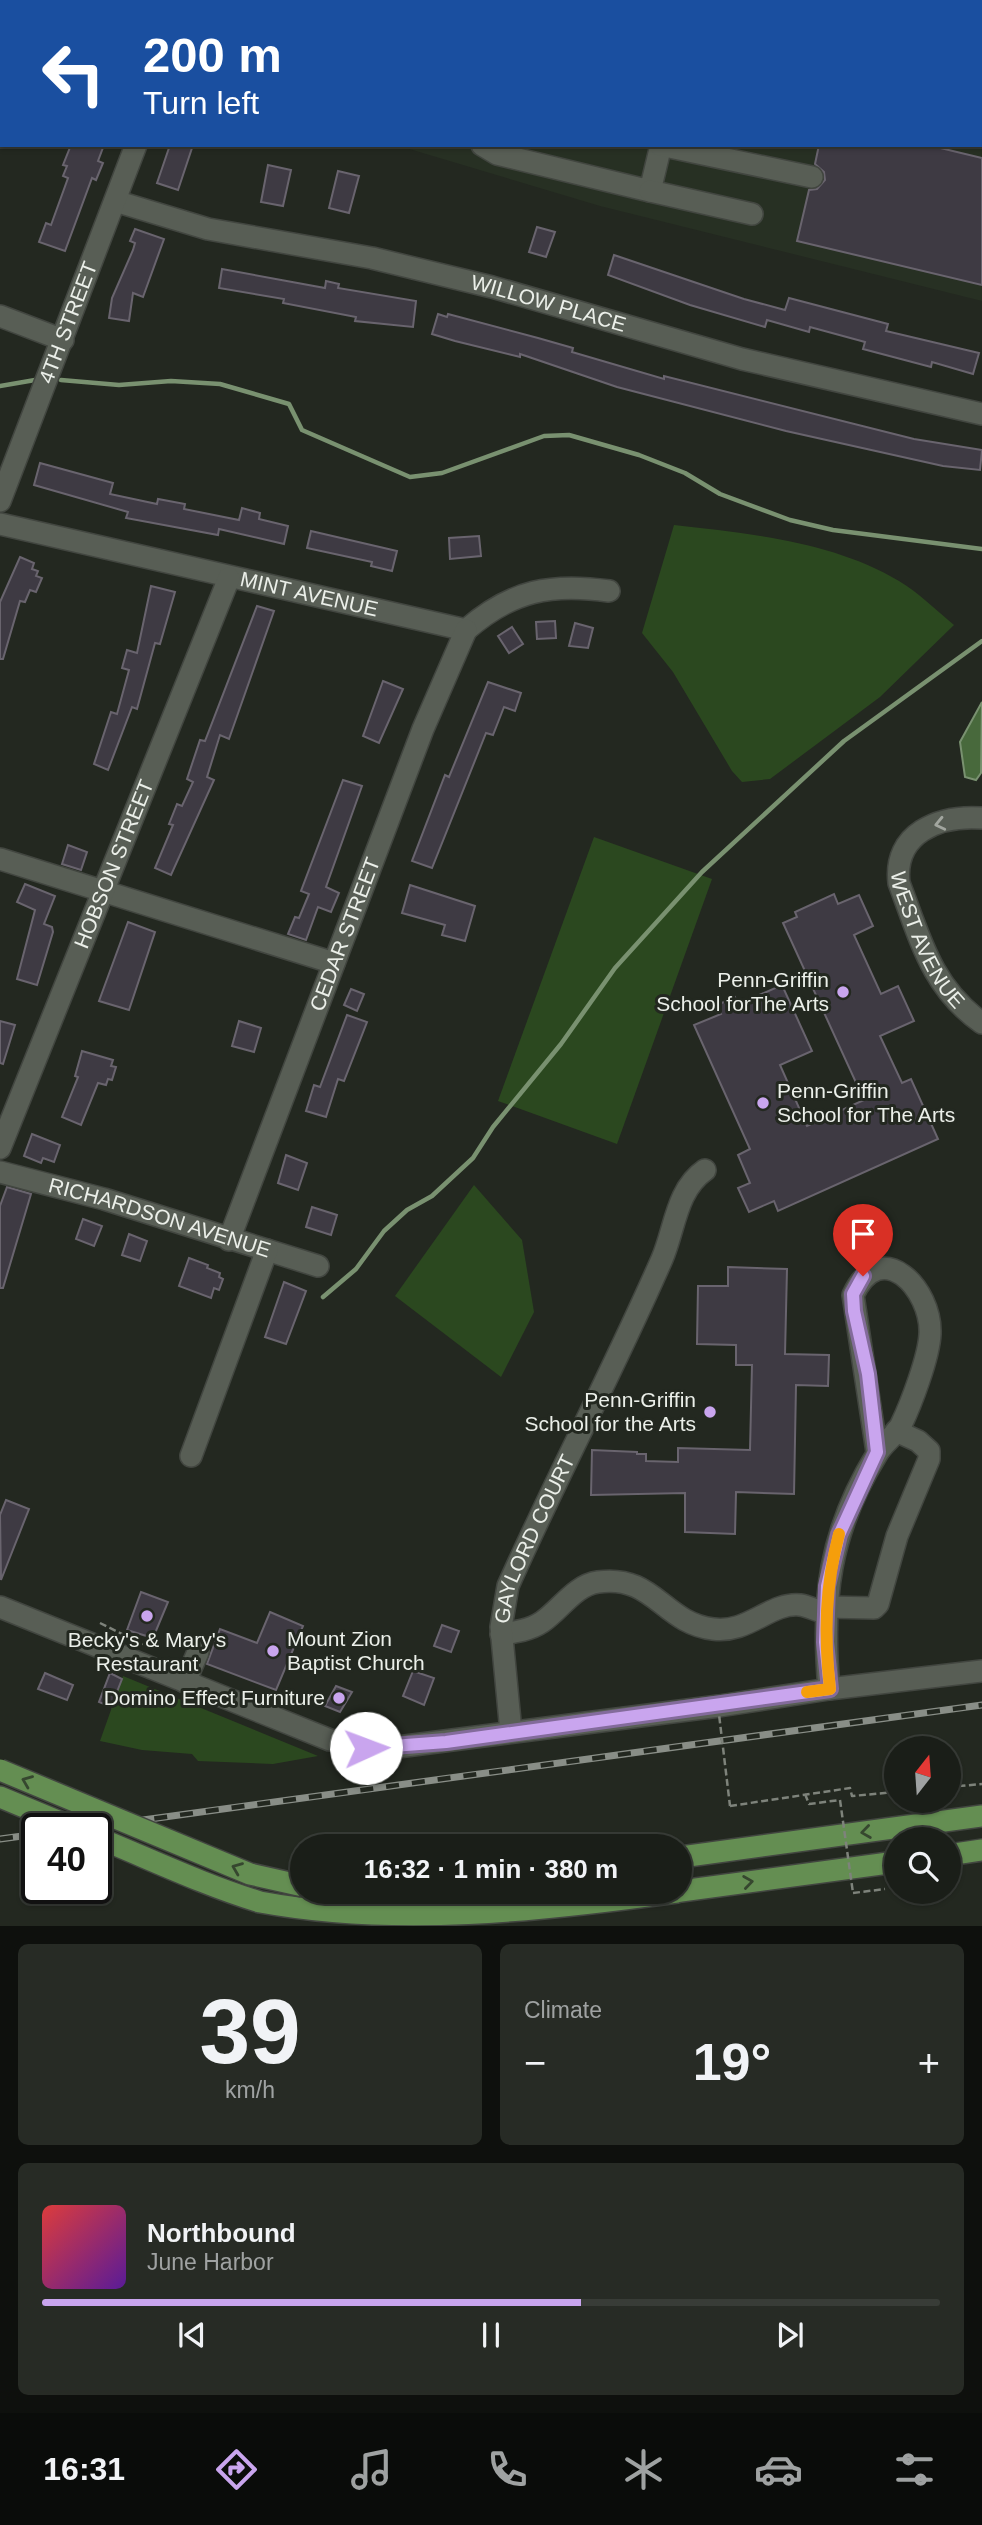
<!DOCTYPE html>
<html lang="en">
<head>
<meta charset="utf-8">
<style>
	:root { --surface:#1a1e18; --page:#272b25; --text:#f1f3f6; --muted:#9fa2a2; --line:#383c37; --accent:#c9a5ee }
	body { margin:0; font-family:Arial,sans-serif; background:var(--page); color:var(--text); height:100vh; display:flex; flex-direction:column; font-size:26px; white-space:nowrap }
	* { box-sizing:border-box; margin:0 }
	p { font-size:23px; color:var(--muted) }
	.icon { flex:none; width:38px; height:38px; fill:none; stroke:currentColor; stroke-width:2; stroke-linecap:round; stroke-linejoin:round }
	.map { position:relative; height:1926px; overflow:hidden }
	.panel { display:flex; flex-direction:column; gap:18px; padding:18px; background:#0e100d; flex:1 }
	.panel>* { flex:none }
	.top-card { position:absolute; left:0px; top:0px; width:984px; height:147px; box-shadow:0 2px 5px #0004,0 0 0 2px var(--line); background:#1a4fa0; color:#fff; overflow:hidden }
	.needle { width:46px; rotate:17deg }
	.buttons { position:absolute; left:884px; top:1736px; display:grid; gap:14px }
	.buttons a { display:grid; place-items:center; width:77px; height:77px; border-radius:50%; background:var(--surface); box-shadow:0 2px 5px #0004,0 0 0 2px var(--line); font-size:35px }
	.speed { position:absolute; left:21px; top:1813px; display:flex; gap:14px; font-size:35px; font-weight:700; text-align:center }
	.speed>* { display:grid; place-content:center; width:91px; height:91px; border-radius:50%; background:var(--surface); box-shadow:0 2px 5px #0004,0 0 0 2px var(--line); line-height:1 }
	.speed .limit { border:4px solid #111; border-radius:10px; background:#fff; color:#111 }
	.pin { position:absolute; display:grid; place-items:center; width:60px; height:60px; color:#fff; margin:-72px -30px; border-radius:50% 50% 50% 0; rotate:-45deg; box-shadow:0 0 7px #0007 }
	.pin .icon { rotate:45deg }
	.me { position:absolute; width:77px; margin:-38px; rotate:88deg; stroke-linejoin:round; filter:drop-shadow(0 0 5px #0008) }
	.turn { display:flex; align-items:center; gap:24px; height:147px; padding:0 28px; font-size:32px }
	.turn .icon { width:91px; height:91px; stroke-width:2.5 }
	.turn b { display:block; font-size:49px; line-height:60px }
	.big { font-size:52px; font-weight:800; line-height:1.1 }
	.panel .widget { flex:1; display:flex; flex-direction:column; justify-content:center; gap:10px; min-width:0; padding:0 24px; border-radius:10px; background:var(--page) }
	.panel .dial { align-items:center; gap:0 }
	.dial b { font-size:91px; line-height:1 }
	.song { display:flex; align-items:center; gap:21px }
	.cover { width:84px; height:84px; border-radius:10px; background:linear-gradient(135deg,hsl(0 70% 55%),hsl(270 70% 35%)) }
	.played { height:7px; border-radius:4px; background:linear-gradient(90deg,var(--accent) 60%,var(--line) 60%) }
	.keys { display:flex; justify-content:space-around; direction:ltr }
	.heat { display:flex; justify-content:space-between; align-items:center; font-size:38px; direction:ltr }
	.panel .tiles { flex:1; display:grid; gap:18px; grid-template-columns:1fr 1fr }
	.widget:last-child { grid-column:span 2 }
	.trip { position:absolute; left:290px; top:1834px; width:402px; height:70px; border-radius:35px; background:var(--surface); box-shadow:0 2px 5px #0004,0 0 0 2px var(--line); font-weight:800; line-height:70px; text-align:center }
	.tab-bar { display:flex; height:112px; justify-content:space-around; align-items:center; background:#0a0c0a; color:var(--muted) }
	.tab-bar .icon { width:49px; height:49px }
	.tab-bar .current { color:var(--accent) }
	.tab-bar b { font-size:32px; color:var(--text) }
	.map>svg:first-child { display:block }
	.built { fill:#273023 }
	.green { fill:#2b481f }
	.water { fill:#48693c; stroke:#799170; stroke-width:2 }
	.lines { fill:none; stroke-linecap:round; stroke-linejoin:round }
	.stream { stroke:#799170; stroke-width:4.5 }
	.building { fill:#3e3a43; stroke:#69646e; stroke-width:2 }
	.minor-casing { stroke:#424640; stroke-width:24 }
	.major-casing { stroke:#424640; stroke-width:24 }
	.path { stroke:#7e837b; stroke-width:2.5; stroke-dasharray:7 3.5; stroke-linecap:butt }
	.minor { stroke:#585e55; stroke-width:21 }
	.major { stroke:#648e52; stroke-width:21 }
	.rail-casing { stroke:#898e87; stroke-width:7 }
	.rail { stroke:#232820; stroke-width:4.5; stroke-dasharray:13; stroke-linecap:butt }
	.major-bridge-casing { stroke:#424640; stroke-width:24; stroke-linecap:butt }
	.path-bridge { stroke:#7e837b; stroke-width:2.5; stroke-dasharray:7 3.5; stroke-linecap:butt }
	.major-bridge { stroke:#648e52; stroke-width:21 }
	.oneway { stroke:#a2a69f }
	.oneway2 { stroke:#36472f }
	.route-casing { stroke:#836b9b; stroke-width:18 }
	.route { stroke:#c9a5ee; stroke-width:12 }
	.slow { stroke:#f59e0b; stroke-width:12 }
	.poi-dot { fill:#c9a5ee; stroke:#232820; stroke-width:2.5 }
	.labels { text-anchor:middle; stroke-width:6; stroke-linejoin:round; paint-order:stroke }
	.street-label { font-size:21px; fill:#ebefe9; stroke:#232820 }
	.poi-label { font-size:21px; fill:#ebefe9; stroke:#232820; text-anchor:end }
</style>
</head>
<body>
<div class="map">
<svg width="982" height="1927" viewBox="0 0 982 1927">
	<rect width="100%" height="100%" fill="#232820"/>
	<polygon class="built" points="290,0 982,0 982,301 600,206 396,145 982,145 982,2"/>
	<g class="green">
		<path d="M674,525C747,533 835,542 899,581C919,593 936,610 954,625L880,697L770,779L742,782L732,771L673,672L642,633Z"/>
		<polygon points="594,837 712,879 617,1144 498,1101"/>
		<polygon points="474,1185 522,1240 534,1312 501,1377 395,1296"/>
		<polygon points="123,1676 318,1756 273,1764 198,1761 192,1754 142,1750 100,1741"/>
	</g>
	<polygon class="water" points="982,702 981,773 976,780 965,777 960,742"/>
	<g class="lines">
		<g class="stream">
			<polyline points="61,380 119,385 171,381 220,384 289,404 302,430 410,477 442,473 544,436 569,435 639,455 685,473 720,494 790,520 833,530 982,549"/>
			<polyline points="0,386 35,380"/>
			<polyline points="323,1297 356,1269 384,1231 407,1210 432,1196 473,1158 493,1127 561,1044 615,968 702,872 844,741 982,641"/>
		</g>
	</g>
	<g class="building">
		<polygon points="71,145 104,145 98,161 103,163 96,180 92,178 65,251 39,242 46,223 51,225 68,178 63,176 67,166 63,165"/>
		<polygon points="170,145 193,145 178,190 157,183"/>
		<polygon points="819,145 928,145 982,158 982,285 797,241 809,190 817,189 825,180 824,172 815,164"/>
		<polygon points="268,165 291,170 283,206 261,202"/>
		<polygon points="338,171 359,176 349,213 329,208"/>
		<polygon points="537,227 555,232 546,257 529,252"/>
		<polygon points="135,229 164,239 143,297 133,293 129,321 109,318 112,298 133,250 135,243 130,241"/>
		<polygon points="614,255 744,299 785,310 789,298 888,324 886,331 979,353 973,374 932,362 931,367 863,349 865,342 810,327 809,332 767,320 765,327 690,305 608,275"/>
		<polygon points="222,269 325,288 326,281 339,284 338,288 416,301 413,327 355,321 356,317 283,303 284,299 219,288"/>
		<polygon points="438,314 447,317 448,314 538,338 573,348 572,352 664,379 664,376 914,439 982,450 980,470 943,466 786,431 617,387 520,354 520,357 455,341 432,334"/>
		<polygon points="40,463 113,483 110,494 157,504 158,499 185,504 184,509 239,520 242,508 260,513 259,519 288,526 284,544 219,529 218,535 126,518 128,512 34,485"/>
		<polygon points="311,531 397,551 392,571 371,566 372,562 307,548"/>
		<polygon points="479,536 481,556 450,559 449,538"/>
		<polygon points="20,557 34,563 32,569 38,571 36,576 42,578 36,592 30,590 25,602 20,601 3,659 0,659 0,602"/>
		<polygon points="151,586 175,592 160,644 155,643 137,709 132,707 108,770 94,764 111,712 117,714 129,670 122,668 127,650 137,653"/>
		<polygon points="257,606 274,611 229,739 220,735 207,777 214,780 171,875 155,868 173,825 169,824 177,804 182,806 193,782 187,779 200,740 205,741"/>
		<polygon points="555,621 556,638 537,639 536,622"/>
		<polygon points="575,623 593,628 588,648 569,646"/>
		<polygon points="512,627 523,644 509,653 498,636"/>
		<polygon points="383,681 403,689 379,743 363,736"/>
		<polygon points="488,682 521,693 515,711 504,707 493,735 486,733 432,868 412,861 445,775 449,777"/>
		<polygon points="343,780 362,786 326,887 339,893 331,912 318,907 306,940 288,934 295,917 299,918 309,894 301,891"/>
		<polygon points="68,845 87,852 81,870 62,864"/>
		<polygon points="25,884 55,896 44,924 52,927 53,932 37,985 17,979 35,910 17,902"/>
		<polygon points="410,885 475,906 465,941 442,935 445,925 402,913"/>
		<polygon points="834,894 838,904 859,895 873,926 854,935 881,994 898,986 914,1021 880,1036 902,1083 911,1079 938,1139 778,1211 774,1201 749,1212 738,1188 750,1183 738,1155 750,1149 694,1025 721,1014 717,1005 735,997 739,1004 782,985 812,1051 780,1065 807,1126 864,1100 783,923 797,917 795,912"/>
		<polygon points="128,922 155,932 129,1010 99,1001"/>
		<polygon points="351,989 364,994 357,1011 344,1005"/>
		<polygon points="347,1015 367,1022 344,1081 338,1079 326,1117 306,1111 314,1085 320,1087"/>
		<polygon points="0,1021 15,1025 3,1064 0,1063"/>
		<polygon points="239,1021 261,1028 254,1052 232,1046"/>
		<polygon points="82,1051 113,1060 111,1066 116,1067 112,1080 108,1079 106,1085 98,1083 81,1125 62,1117 78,1077 75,1076"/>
		<polygon points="32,1134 60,1145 54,1162 43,1158 41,1163 24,1156"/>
		<polygon points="286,1155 307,1163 298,1190 278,1183"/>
		<polygon points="7,1187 31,1194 3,1288 0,1288 0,1206"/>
		<polygon points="312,1207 337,1215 331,1235 306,1227"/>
		<polygon points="83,1219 102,1226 94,1246 76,1239"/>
		<polygon points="129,1234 147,1241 140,1261 122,1255"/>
		<polygon points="189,1258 208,1265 207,1268 220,1273 219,1277 223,1279 219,1290 214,1288 211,1298 179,1286"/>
		<polygon points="728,1267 787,1269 785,1354 829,1355 828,1386 796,1385 794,1494 736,1492 735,1534 685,1532 685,1493 591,1495 592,1450 637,1452 637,1454 646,1454 646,1461 678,1462 678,1448 750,1450 752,1365 736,1365 736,1345 697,1344 698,1286 728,1286"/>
		<polygon points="284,1282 306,1291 286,1344 265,1337"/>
		<polygon points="6,1500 29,1509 1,1580 0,1515"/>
		<polygon points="141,1592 168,1602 153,1638 127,1630"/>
		<polygon points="270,1612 303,1626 276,1690 207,1664 220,1629 257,1643"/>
		<polygon points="442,1625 459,1631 451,1652 434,1646"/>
		<polygon points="413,1671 434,1678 424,1705 403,1696"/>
		<polygon points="45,1673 73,1685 67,1700 38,1689"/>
		<polygon points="110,1673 122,1679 111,1707 99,1702"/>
		<polygon points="336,1686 352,1692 340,1712 325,1706"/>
	</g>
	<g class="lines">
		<defs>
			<g id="minor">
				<polyline points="227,0 235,2"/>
				<polyline points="371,0 373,2"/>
				<polyline points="777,0 778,2"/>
				<polyline points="189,2 190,0"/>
				<polyline points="482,145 497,154 650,191 661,145"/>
				<polyline points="660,145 812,177"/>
				<polyline points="650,191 752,214"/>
				<path id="s1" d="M115,201L208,229L372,258L492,287L742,359L982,414"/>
				<polyline points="0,316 63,340"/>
				<path id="s2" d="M0,501L136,145"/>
				<path id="s3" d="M0,524L466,630C512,590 551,583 609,591"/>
				<path id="s4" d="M982,818C939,815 893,833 899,883C920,938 931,987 982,1023"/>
				<polyline points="0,859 334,963"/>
				<path id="s5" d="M0,1148L229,578"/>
				<path id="s6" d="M0,1172L104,1199L318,1266"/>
				<path id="s7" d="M229,1240L423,729L466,630"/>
				<polyline points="191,1456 267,1250"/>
				<polyline points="0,1607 330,1740 382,1749 719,1706 829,1689 982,1671"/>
				<polyline points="826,1607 874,1608 878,1604 897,1536 929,1459 929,1451 918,1441 896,1431"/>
				<path d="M501,1634C516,1632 530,1630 542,1622C560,1610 575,1585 598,1582C654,1574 663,1623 713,1629C748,1634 770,1602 800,1605C808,1606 817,1611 826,1613"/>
				<polyline points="185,1682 198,1652"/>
				<path d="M829,1689C821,1599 829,1532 877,1454C883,1443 895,1436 901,1425C911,1404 929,1357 930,1334C932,1289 881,1235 853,1295L877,1452"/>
				<path id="s8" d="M511,1732L501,1627L508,1586C557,1476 614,1369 662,1259C675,1229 676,1190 705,1170"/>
			</g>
			<g id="major">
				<polyline points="0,1797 77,1829"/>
				<path d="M96,1837C150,1859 204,1885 260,1902C396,1927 540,1911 677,1892"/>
				<polyline points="948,1855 982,1850"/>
				<polyline points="681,1857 982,1816"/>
				<polyline points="681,1891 896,1862"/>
				<polyline points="346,1892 427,1892"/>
			</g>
		</defs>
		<use href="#minor" class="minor-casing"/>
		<use href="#major" class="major-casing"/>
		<g class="path">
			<polyline points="100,1623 124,1635"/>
			<polyline points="123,1636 143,1644"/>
			<polyline points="948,1787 982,1784"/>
			<polyline points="805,1794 809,1804 840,1800"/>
			<polyline points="730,1806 850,1788 852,1796 896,1792"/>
			<polyline points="853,1893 885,1889"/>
		</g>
		<use href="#minor" class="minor"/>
		<use href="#major" class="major"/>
		<defs>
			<g id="rail">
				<polyline points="77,1829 982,1705"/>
				<polyline points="0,1839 37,1834"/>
			</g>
		</defs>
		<use href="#rail" class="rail-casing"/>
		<use href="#rail" class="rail"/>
		<defs>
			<polyline id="major-bridge" points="0,1770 250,1874 303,1886"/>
		</defs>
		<use href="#major-bridge" class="major-bridge-casing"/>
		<g class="path-bridge">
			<polyline points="718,1706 730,1806"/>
			<polyline points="840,1800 853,1893"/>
		</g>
		<use href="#major-bridge" class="major-bridge"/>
	</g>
	<defs><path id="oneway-chevron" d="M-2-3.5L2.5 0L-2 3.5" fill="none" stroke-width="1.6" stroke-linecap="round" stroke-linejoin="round" transform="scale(1.75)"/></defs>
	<use class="oneway" href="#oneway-chevron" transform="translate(940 824) rotate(167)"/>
	<g class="oneway2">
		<use href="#oneway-chevron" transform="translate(27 1781) rotate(-158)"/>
		<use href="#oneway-chevron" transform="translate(866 1832) rotate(172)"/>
		<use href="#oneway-chevron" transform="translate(237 1868) rotate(-158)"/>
		<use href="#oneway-chevron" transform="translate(748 1882) rotate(-8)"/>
	</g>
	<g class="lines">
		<defs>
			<polyline id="route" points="366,1748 446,1742 830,1689 825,1642 827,1586 839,1535 877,1452 868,1374 854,1311 853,1294 863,1276"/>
		</defs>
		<use href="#route" class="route-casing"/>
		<use href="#route" class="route"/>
		<path class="slow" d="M807,1692L830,1689C824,1635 825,1587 839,1534"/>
	</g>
	<g class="poi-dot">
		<circle cx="843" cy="992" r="7"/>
		<circle cx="763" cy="1103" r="7"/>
		<circle cx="710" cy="1412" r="7"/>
		<circle cx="147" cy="1616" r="7"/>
		<circle cx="273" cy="1651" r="7"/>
		<circle cx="339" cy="1698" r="7"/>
	</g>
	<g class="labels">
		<g class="street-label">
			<text dy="7" stroke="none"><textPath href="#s1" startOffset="446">WILLOW PLACE</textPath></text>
			<text dy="7" stroke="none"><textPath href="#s2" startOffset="191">4TH STREET</textPath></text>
			<text dy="7" stroke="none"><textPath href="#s3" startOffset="317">MINT AVENUE</textPath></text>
			<text dy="7" stroke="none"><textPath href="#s5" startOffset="306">HOBSON STREET</textPath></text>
			<text dy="7" stroke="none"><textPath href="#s7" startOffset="327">CEDAR STREET</textPath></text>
			<text dy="7" stroke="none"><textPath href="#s4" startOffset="186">WEST AVENUE</textPath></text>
			<text dy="7" stroke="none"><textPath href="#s6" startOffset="166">RICHARDSON AVENUE</textPath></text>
			<text dy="7" stroke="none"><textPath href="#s8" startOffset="200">GAYLORD COURT</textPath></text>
		</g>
		<g class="poi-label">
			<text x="829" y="987">Penn-Griffin<tspan x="829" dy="24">School forThe Arts</tspan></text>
			<text x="777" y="1098" text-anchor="start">Penn-Griffin<tspan x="777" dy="24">School for The Arts</tspan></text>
			<text x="696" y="1407">Penn-Griffin<tspan x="696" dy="24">School for the Arts</tspan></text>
			<text x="287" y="1646" text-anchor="start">Mount Zion<tspan x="287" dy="24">Baptist Church</tspan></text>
			<text x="147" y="1647" text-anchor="middle">Becky's &amp; Mary's<tspan x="147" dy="24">Restaurant</tspan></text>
			<text x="325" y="1705">Domino Effect Furniture</text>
		</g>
	</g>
</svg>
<div class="buttons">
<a><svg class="needle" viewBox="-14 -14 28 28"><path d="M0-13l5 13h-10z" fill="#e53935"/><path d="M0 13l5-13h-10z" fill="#9fa2a2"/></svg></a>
<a><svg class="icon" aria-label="search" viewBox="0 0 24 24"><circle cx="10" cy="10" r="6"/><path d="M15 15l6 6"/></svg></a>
</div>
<div class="speed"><div class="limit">40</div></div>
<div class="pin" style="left:863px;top:1276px;background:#d93025"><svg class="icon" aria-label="arrive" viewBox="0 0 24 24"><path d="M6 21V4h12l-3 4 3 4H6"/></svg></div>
<svg class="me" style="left:366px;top:1748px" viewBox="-20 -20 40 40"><circle r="19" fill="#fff"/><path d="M0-13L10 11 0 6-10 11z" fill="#c9a5ee"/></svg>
<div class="trip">16:32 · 1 min · 380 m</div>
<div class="top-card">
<div class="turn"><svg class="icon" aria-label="left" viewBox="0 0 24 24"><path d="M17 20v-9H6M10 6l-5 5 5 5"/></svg><div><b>200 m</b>Turn left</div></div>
</div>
</div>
<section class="panel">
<div class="tiles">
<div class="widget dial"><b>39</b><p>km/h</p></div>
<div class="widget"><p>Climate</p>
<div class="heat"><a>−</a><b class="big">19°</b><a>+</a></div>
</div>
<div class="widget">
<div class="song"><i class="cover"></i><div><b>Northbound</b><p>June Harbor</p></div></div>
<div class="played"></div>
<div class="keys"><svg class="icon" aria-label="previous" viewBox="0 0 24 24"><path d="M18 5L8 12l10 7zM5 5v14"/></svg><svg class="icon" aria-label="pause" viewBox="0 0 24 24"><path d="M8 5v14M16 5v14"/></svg><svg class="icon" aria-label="next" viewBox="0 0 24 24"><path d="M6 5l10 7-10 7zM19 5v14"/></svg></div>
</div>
</div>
</section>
<nav class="tab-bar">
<b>16:31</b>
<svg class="icon current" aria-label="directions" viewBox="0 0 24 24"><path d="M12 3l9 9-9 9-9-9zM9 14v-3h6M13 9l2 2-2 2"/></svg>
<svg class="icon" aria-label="music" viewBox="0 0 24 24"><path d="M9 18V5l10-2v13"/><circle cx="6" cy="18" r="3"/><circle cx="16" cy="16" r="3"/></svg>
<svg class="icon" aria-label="phone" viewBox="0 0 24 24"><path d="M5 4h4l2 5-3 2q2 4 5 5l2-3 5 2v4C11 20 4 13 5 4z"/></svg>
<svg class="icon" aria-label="climate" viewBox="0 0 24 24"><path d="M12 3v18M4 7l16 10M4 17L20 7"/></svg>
<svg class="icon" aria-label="car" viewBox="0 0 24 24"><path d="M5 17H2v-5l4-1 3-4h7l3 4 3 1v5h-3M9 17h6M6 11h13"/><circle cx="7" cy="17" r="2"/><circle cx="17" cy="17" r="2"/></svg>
<svg class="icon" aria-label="filters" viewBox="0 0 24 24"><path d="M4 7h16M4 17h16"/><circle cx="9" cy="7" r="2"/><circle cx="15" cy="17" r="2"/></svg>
</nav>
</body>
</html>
